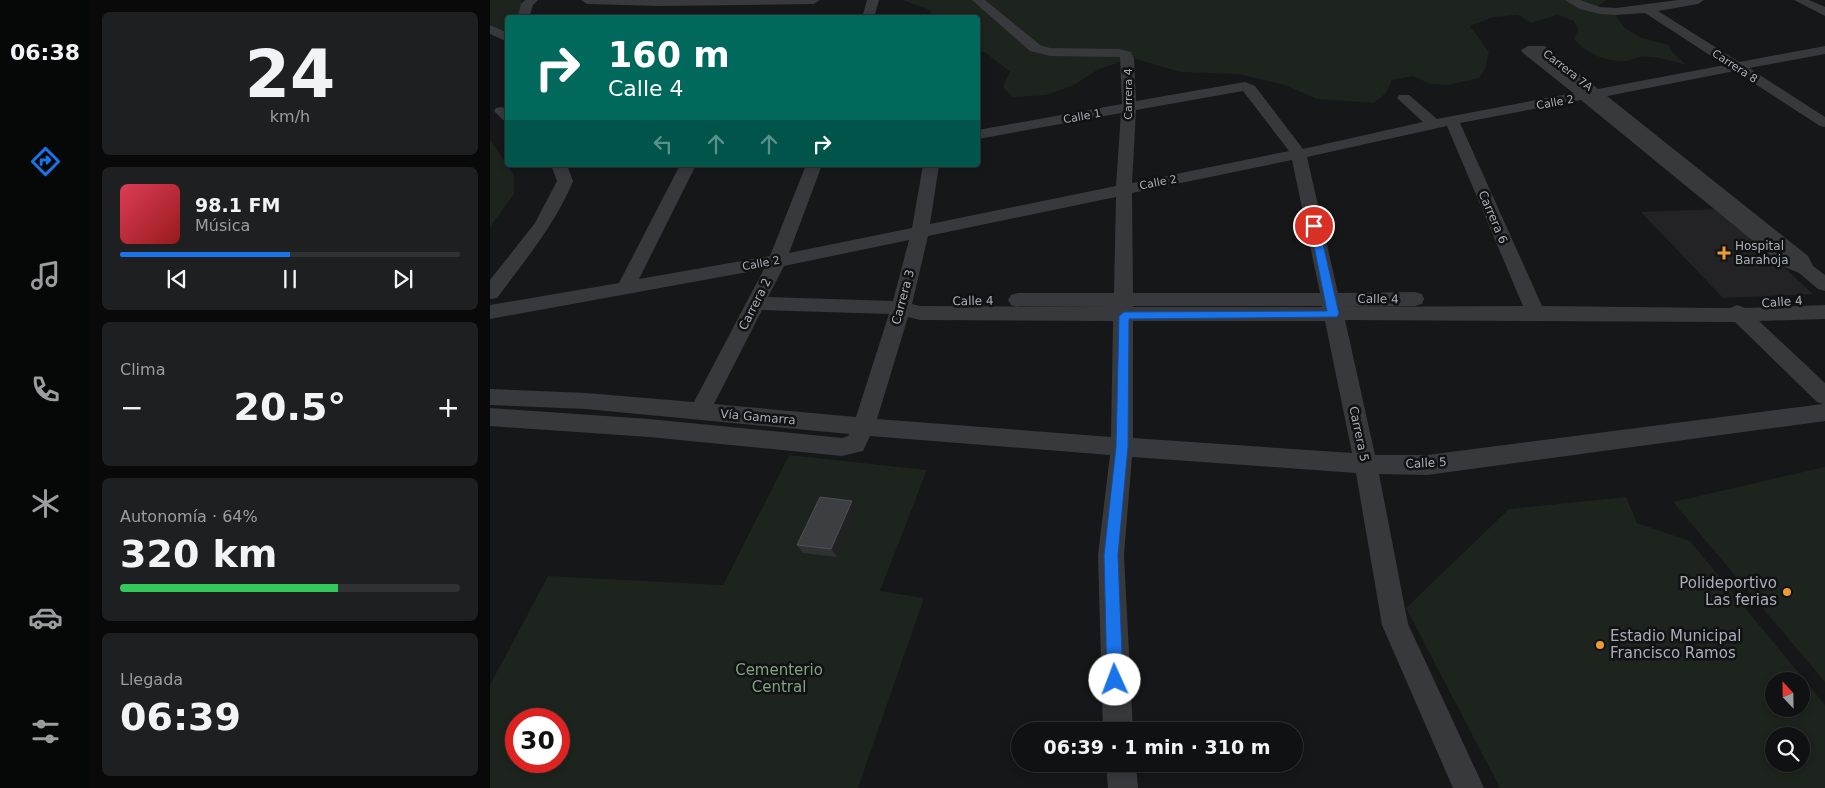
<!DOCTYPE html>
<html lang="es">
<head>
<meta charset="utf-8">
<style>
	:root { --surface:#101112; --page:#1e1f20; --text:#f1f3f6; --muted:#9c9d9f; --line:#303132; --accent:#1a73e8 }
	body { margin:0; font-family:"DejaVu Sans",sans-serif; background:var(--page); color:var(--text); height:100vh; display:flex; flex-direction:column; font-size:19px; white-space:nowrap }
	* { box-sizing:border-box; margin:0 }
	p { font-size:16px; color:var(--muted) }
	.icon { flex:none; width:28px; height:28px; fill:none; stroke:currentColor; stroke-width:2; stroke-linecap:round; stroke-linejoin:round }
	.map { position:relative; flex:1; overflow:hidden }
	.drawer { display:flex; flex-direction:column; gap:12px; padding:12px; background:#09090a; width:400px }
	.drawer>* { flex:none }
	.guide { position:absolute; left:15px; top:15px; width:475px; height:152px; border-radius:5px; box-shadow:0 2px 8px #0003,0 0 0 1px var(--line); background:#00695c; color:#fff; overflow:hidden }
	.needle { width:32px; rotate:338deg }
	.controls { position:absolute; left:1275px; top:672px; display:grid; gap:10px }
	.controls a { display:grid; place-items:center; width:45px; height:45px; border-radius:50%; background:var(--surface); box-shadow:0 2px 8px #0003,0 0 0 1px var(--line); font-size:25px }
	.speed { position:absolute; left:15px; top:708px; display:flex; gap:10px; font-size:25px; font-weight:700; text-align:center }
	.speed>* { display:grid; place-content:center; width:65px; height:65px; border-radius:50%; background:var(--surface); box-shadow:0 2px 8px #0003,0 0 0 1px var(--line); line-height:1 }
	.speed .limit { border:8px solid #d22; background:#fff; color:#111 }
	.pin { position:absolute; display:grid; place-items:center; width:42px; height:42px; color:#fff; margin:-21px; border:2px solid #fff; border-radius:50%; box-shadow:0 1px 5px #0007 }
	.me { position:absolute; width:55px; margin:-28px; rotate:358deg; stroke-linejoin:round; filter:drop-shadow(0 0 4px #0008) }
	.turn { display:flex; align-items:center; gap:18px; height:105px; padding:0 20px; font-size:22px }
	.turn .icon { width:65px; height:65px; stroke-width:2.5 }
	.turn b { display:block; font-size:35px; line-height:42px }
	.lanes { display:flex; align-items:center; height:48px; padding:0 20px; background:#0003; justify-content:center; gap:25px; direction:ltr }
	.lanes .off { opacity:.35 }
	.big { font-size:38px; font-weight:700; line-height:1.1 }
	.drawer .tile { flex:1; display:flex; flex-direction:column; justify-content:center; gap:8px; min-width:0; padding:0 18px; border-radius:8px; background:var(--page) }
	.drawer .dial { align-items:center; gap:0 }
	.dial b { font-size:65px; line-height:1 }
	.song { display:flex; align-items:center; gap:15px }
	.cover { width:60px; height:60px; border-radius:8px; background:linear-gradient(135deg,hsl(350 70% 55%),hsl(0 70% 35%)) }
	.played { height:5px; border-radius:2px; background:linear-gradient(90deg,var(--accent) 50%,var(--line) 50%) }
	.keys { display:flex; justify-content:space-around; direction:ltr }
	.heat { display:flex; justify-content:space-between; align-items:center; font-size:28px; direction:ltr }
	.charge { height:8px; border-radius:4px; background:linear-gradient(90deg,#34c759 64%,var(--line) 0) }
	.trip { position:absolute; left:521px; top:722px; width:292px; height:50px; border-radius:25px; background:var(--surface); box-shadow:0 2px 8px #0003,0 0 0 1px var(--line); font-weight:700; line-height:50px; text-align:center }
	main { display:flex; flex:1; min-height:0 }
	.tab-bar { display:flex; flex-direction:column; width:90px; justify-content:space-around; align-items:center; background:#060707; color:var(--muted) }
	.tab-bar .icon { width:35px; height:35px }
	.tab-bar .current { color:var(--accent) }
	.tab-bar b { font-size:22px; color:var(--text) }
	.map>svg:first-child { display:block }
	.built { fill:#232325 }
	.green { fill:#1d231d; fill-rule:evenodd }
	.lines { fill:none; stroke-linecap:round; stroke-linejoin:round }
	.minor { fill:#38393d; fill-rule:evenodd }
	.wall { fill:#303133 }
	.shaded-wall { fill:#202122 }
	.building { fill:#3d3e41; stroke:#4e5054 }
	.route { fill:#1a73e8; stroke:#114b97 }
	.poi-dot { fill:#f09a37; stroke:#111213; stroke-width:2 }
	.labels { text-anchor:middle; stroke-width:5; stroke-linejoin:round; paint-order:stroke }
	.far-street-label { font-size:11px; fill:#a9afb8; stroke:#111213 }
	.street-label { font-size:12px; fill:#a9afb8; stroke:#111213 }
	.poi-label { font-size:12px; fill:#a9afb8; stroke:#111213; text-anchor:start }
	.near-poi-label { font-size:15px; fill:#a9afb8; stroke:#111213; text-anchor:end }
	.near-park-label { font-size:15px; fill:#82a380; stroke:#111213 }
</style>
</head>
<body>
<main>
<nav class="tab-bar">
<b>06:38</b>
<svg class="icon current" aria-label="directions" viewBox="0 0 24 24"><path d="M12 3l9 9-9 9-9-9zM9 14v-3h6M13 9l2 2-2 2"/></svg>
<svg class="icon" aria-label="music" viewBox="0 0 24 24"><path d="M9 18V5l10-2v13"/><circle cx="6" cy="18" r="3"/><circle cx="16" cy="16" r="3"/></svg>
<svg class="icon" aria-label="phone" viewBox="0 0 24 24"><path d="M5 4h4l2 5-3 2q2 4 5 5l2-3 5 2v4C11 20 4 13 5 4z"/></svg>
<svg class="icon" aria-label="climate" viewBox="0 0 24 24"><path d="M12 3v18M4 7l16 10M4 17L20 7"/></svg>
<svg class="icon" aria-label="car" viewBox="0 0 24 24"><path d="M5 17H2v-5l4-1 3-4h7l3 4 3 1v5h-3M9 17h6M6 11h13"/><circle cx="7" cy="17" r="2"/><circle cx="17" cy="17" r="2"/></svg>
<svg class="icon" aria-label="filters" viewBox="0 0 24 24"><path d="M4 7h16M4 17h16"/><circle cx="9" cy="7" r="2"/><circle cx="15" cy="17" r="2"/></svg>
</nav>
<section class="drawer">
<div class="tile dial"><b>24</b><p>km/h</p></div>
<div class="tile">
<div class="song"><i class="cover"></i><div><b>98.1 FM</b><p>Música</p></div></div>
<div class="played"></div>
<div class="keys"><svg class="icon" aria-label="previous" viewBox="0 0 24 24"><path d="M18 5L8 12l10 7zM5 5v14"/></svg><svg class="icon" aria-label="pause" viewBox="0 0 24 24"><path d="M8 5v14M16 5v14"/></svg><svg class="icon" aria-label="next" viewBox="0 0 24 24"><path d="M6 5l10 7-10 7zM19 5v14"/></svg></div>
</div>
<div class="tile"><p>Clima</p>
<div class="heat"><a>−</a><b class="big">20.5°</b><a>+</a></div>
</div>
<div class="tile"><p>Autonomía · 64%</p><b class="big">320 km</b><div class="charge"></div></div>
<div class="tile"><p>Llegada</p><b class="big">06:39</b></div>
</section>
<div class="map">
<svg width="1335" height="788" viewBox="0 0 1335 788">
	<rect width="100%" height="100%" fill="#161718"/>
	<polygon class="built" points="1231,209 1323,294 1233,298 1151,212"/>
	<g class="green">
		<polygon points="0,0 32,0 28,17 18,18 17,34 0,24"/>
		<path d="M413,0H1117L1107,6L1123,12L1135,28L1152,38L1179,45L1181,51L1196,65C1181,61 1165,56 1150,57C1145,57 1140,61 1135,61C1114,62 1098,54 1084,39L1088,30L1084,21L1067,15L1041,23L1028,15L1003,17L980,26L999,52L995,69L989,78L958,85L940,84L923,76L902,80L896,93L884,103L827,99L795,85L748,74L690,72L642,58L609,69L584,85L556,95L522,97L513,87L520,72L496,53L488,50V18L442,17L440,10Z"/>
		<polygon points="0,139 24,175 24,194 0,227"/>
		<path d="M299,455L437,470L390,591L434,598L368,788H0V685L58,576L233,585ZM26,719H69V761H26Z"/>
		<polygon points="1335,467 1335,682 1183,502"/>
		<path d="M1136,497L1147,523L1200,541L1335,705V788H1010L916,608L1019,509ZM1311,681V709H1284V681ZM1311,736V764H1284V736Z"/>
	</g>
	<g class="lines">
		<g class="minor">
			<polygon points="35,0 48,0 43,5 39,18 27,18 31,4"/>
			<polygon points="91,0 330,0 324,4 169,6 97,4"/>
			<polygon points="377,0 389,0 384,18 372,18"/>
			<path d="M482,0H495L550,45L560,48L629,49L641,52L644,59L646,101L755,82L765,86L813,149L933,122L907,98L909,95H919L947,119L1083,93L1033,53L1031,50L1038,46H1055L1108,89L1235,65L1155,13L1126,15L1110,14L1090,9L1075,0H1090L1110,7L1126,8L1188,0H1214L1208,4L1168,11L1249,62L1335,46V54L1259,68L1335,117V127L1330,126L1245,71L1117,96L1318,256L1323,266L1335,275V291L1328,289L1309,273L1295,267L1091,100L970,123L1052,306L1226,308H1240L1247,305L1255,308L1335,305V319L1269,321L1335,383V421L937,475L889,474L918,624L994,788H963L892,625L866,473L642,457L634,555L643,731H613L608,555L620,455L380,436L373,451L352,456L159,437L0,426V408L159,419L352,438L358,436L359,434L96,409L0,405V389L96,393L204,402L274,269L0,319V305L129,283L190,165H206L149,279L280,256L316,165H332L299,253L422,228L433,165H449L440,224L626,186L631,113L488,139V130L632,104L630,57L560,56L540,51ZM753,91L799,151L642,183L646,110ZM957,126L1033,306L852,307L925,306L932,304L934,299L932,294L925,292L848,293L817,157ZM802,160L830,293H643L642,193ZM626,197L624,293H528L521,295L518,300L521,305L528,307H623L430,306L422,304L438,236ZM419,240L403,301L278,297L294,266ZM643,306H832V307H643ZM272,310L399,314L366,417L224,404ZM418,317L430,320L623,321L621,437L387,419ZM855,320L1245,322L1327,402L1333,404L937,455H885ZM643,321H835L862,453L643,438Z"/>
			<polygon points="1304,0 1319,0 1335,7 1335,16"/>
			<polygon points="0,25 18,33 18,42 0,34"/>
			<polygon points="11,107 18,109 18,121 13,120 4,111 6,108"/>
			<path d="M61,165H77L83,181C65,225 35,260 7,298L0,299V280L45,223L67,181Z"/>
			<polygon points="616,764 646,764 648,788 618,788"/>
		</g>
	</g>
	<polygon class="wall" points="367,509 347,557 313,553 307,545"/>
	<polygon class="shaded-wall" points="362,501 367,509 347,557 341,549"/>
	<polygon class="building" points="330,497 362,501 341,549 307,545"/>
	<polygon class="route" points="824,223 829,226 849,314 847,317 639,319 638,447 628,555 633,680 630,685 625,688 620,685 617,680 614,555 626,447 629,316 634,312 837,311 820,226"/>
	<g class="poi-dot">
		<path d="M1231.5 245.5h5v5h5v5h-5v5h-5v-5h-5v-5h5z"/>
		<circle cx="1297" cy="592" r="5"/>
		<circle cx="1110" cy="645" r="5"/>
	</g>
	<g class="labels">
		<g class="far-street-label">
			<text transform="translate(1245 66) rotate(33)" y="4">Carrera 8</text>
			<text transform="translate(1078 70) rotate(38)" y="4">Carrera 7A</text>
			<text transform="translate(638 94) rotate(-90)" y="4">Carrera 4</text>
			<text transform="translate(1065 102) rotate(-10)" y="4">Calle 2</text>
			<text transform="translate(592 116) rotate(-10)" y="4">Calle 1</text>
			<text transform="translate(668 182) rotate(-11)" y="4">Calle 2</text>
			<text transform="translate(271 263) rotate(-10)" y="4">Calle 2</text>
		</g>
		<g class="street-label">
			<text transform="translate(1003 217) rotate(67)" y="4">Carrera 6</text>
			<text transform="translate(413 297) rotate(-75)" y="4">Carrera 3</text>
			<text transform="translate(888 299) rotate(1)" y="4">Calle 4</text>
			<text transform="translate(483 301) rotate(-1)" y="4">Calle 4</text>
			<text transform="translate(1292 302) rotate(-4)" y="4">Calle 4</text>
			<text transform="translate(265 304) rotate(-63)" y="4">Carrera 2</text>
			<text transform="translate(268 417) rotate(5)" y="4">Vía Gamarra</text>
			<text transform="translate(869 434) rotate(78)" y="4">Carrera 5</text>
			<text transform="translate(936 463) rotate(-3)" y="4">Calle 5</text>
		</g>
		<g class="poi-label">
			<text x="1245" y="250">Hospital<tspan x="1245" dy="14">Barahoja</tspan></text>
		</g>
		<g class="near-poi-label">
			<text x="1287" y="588">Polideportivo<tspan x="1287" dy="17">Las ferias</tspan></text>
			<text x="1120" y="641" text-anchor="start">Estadio Municipal<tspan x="1120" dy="17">Francisco Ramos</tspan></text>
		</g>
		<g class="near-park-label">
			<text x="289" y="675">Cementerio<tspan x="289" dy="17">Central</tspan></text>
		</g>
	</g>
</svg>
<div class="controls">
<a><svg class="needle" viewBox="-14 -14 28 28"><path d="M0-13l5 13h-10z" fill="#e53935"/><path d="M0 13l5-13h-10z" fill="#9c9d9f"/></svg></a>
<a><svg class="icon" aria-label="search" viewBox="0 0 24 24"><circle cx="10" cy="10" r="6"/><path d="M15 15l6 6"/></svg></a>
</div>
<div class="speed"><div class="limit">30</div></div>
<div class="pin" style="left:824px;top:226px;background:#d93025"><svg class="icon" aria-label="arrive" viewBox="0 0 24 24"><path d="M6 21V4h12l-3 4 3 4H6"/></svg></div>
<svg class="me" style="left:625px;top:680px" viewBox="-20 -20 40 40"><circle r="19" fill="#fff"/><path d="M0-13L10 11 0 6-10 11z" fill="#1a73e8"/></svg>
<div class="trip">06:39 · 1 min · 310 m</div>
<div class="guide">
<div class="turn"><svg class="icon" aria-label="right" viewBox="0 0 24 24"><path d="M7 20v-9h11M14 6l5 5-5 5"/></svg><div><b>160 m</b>Calle 4</div></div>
<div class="lanes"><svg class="icon off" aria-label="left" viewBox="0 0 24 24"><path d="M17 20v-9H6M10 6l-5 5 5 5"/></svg><svg class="icon off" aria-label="ahead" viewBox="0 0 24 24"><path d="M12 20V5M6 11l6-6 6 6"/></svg><svg class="icon off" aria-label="ahead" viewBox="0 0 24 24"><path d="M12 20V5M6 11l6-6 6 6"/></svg><svg class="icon" aria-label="right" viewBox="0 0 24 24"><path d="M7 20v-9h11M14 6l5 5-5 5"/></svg></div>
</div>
</div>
</main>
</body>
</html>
